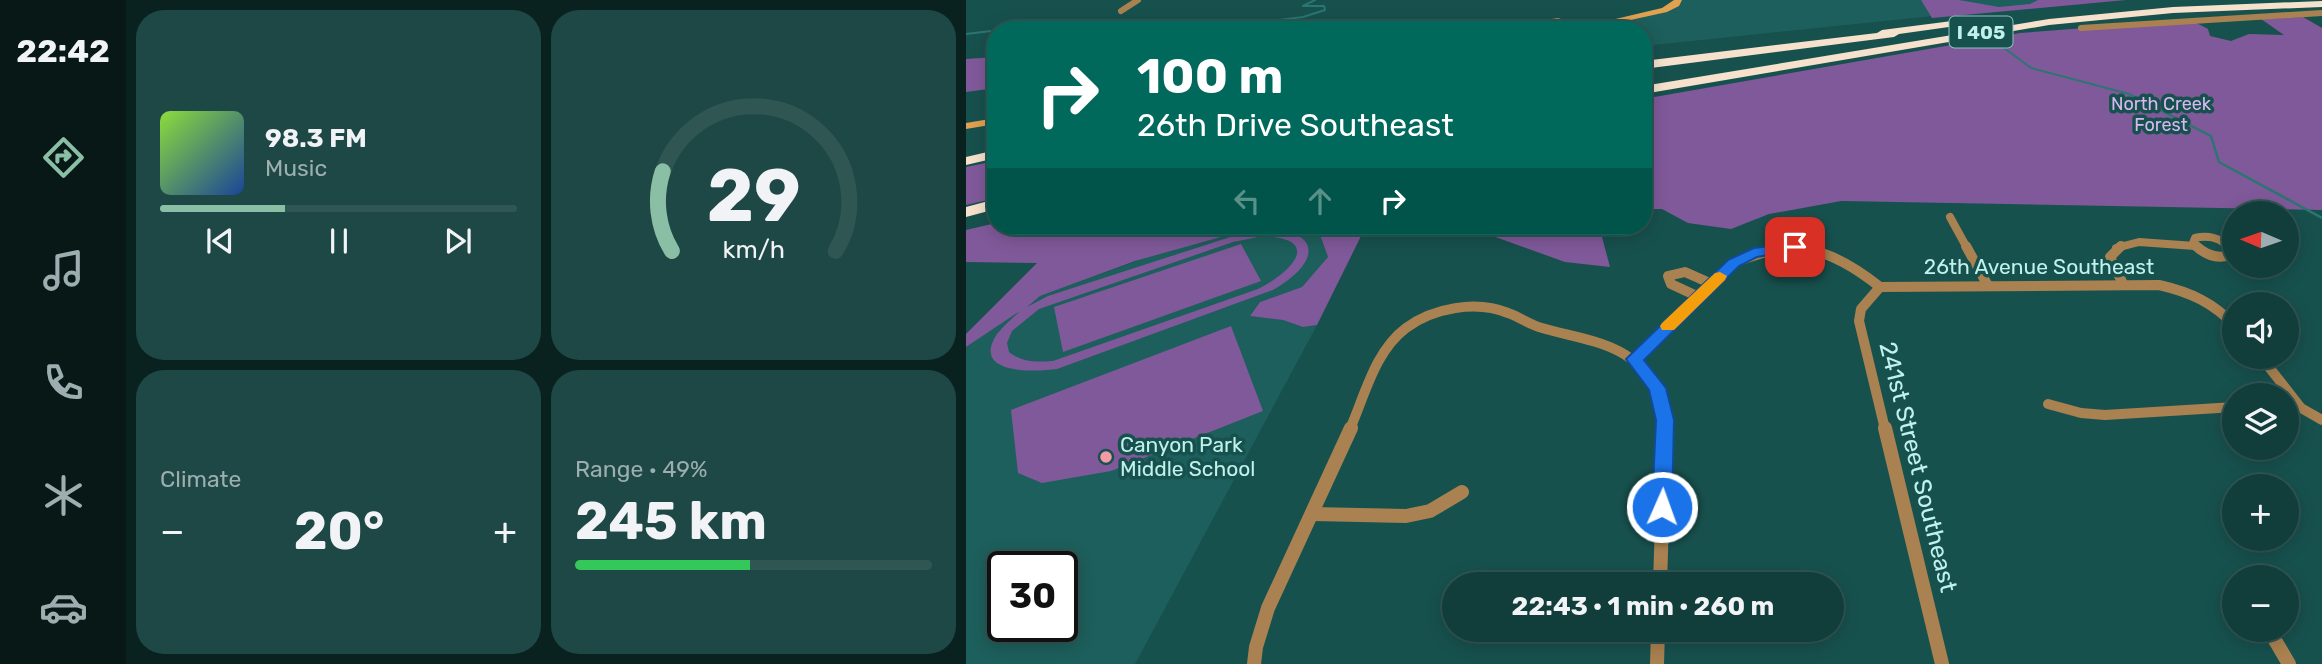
<!DOCTYPE html>
<html lang="en">
<head>
<meta charset="utf-8">
<style>
	:root { --surface:#113d3a; --page:#1e4845; --text:#f1f3f6; --muted:#9caeaf; --line:#305654; --accent:#8abfa5 }
	body { margin:0; font-family:Rubik,sans-serif; background:var(--page); color:var(--text); height:100vh; display:flex; flex-direction:column; font-size:26px; white-space:nowrap }
	* { box-sizing:border-box; margin:0 }
	p { font-size:23px; color:var(--muted) }
	.icon { flex:none; width:38px; height:38px; fill:none; stroke:currentColor; stroke-width:2; stroke-linecap:round; stroke-linejoin:round }
	.map { position:relative; flex:1; overflow:hidden }
	.panel { display:flex; flex-direction:column; gap:10px; padding:10px; background:#092220; width:840px }
	.panel>* { flex:none }
	.top-card { position:absolute; left:21px; top:21px; width:665px; height:214px; border-radius:28px; box-shadow:0 4px 18px #0003,0 0 0 2px var(--line); background:#00695c; color:#fff; overflow:hidden }
	.needle { width:46px; rotate:272deg }
	.controls { position:absolute; left:1256px; top:201px; display:grid; gap:14px }
	.controls a { display:grid; place-items:center; width:77px; height:77px; border-radius:50%; background:var(--surface); box-shadow:0 4px 18px #0003,0 0 0 2px var(--line); font-size:35px }
	.speed { position:absolute; left:21px; top:551px; display:flex; gap:14px; font-size:35px; font-weight:700; text-align:center }
	.speed>* { display:grid; place-content:center; width:91px; height:91px; border-radius:50%; background:var(--surface); box-shadow:0 4px 18px #0003,0 0 0 2px var(--line); line-height:1 }
	.speed .limit { border:4px solid #111; border-radius:10px; background:#fff; color:#111 }
	.pin { position:absolute; display:grid; place-items:center; width:60px; height:60px; color:#fff; margin:-30px; border-radius:14px; box-shadow:0 4px 10px #0006 }
	.me { position:absolute; width:77px; margin:-38px; rotate:2deg; stroke-linejoin:round; filter:drop-shadow(0 0 5px #0008) }
	.turn { display:flex; align-items:center; gap:24px; height:147px; padding:0 35px; font-size:32px }
	.turn .icon { width:91px; height:91px; stroke-width:2.5 }
	.turn b { display:block; font-size:49px; line-height:60px }
	.lanes { display:flex; align-items:center; height:66px; padding:0 35px; background:#0003; justify-content:center; gap:35px; direction:ltr }
	.lanes .off { opacity:.35 }
	.big { font-size:52px; font-weight:700; line-height:1.1 }
	.panel .card { flex:1; display:flex; flex-direction:column; justify-content:center; gap:10px; min-width:0; padding:0 24px; border-radius:28px; background:var(--page) }
	.panel .dial { align-items:center; gap:0 }
	.dial svg { height:182px; overflow:visible; fill:none; stroke:var(--line); stroke-width:7; stroke-linecap:round; text-anchor:middle }
	.dial text { fill:var(--text); stroke:none }
	.song { display:flex; align-items:center; gap:21px }
	.cover { width:84px; height:84px; border-radius:10px; background:linear-gradient(135deg,hsl(90 70% 55%),hsl(220 70% 35%)) }
	.played { height:7px; border-radius:4px; background:linear-gradient(90deg,var(--accent) 35%,var(--line) 35%) }
	.keys { display:flex; justify-content:space-around; direction:ltr }
	.heat { display:flex; justify-content:space-between; align-items:center; font-size:38px; direction:ltr }
	.charge { height:10px; border-radius:5px; background:linear-gradient(90deg,#34c759 49%,var(--line) 0) }
	.panel .tiles { flex:1; display:grid; gap:10px; grid-template-columns:repeat(2,1fr) }
	.trip { position:absolute; left:476px; top:572px; width:402px; height:70px; border-radius:35px; background:var(--surface); box-shadow:0 4px 18px #0003,0 0 0 2px var(--line); font-weight:700; line-height:70px; text-align:center }
	main { display:flex; flex:1; min-height:0 }
	.menu { display:flex; flex-direction:column; width:126px; justify-content:space-around; align-items:center; background:#071817; color:var(--muted) }
	.menu .icon { width:49px; height:49px }
	.menu .on { color:var(--accent) }
	.menu b { font-size:32px; color:var(--text) }
	.map>svg:first-child { display:block }
	.built { fill:#1d5f5c; fill-rule:evenodd }
	.green { fill:#80599a; fill-rule:evenodd }
	.lines { fill:none; stroke-linecap:round; stroke-linejoin:round }
	.stream-far1 { stroke:#2b7572; stroke-width:2 }
	.stream { stroke:#2b7572; stroke-width:2.5 }
	.street-far3 { stroke:#aa8251; stroke-width:6 }
	.street-far2 { stroke:#aa8251; stroke-width:8 }
	.street-far1 { stroke:#aa8251; stroke-width:10 }
	.street { stroke:#aa8251; stroke-width:14 }
	.secondary { fill:#e0a150; fill-rule:evenodd }
	.highway { fill:#f6e2cc; fill-rule:evenodd }
	.route { fill:#1a73e8; stroke:#114b97; stroke-width:2 }
	.slow { fill:#f59e0b }
	.poi-dot { fill:#f49aa7; stroke:#17514e; stroke-width:2.5 }
	.labels { text-anchor:middle; stroke-width:7; stroke-linejoin:round; paint-order:stroke }
	.far-park-label { font-size:18px; fill:#dab7f4; stroke:#17514e }
	.shield { fill:#17514e; stroke:#8ec1bd; stroke-width:2 }
	.shield-label { font-size:19px; font-weight:bold; fill:#c1f1ed }
	.street-label { font-size:21px; fill:#c1f1ed; stroke:#17514e }
	.poi-label { font-size:21px; fill:#c1f1ed; stroke:#17514e; text-anchor:start }
	.near-street-label { font-size:24px; fill:#c1f1ed; stroke:#17514e }
</style>
</head>
<body>
<main>
<nav class="menu">
<b>22:42</b>
<svg class="icon on" aria-label="directions" viewBox="0 0 24 24"><path d="M12 3l9 9-9 9-9-9zM9 14v-3h6M13 9l2 2-2 2"/></svg>
<svg class="icon" aria-label="music" viewBox="0 0 24 24"><path d="M9 18V5l10-2v13"/><circle cx="6" cy="18" r="3"/><circle cx="16" cy="16" r="3"/></svg>
<svg class="icon" aria-label="phone" viewBox="0 0 24 24"><path d="M5 4h4l2 5-3 2q2 4 5 5l2-3 5 2v4C11 20 4 13 5 4z"/></svg>
<svg class="icon" aria-label="climate" viewBox="0 0 24 24"><path d="M12 3v18M4 7l16 10M4 17L20 7"/></svg>
<svg class="icon" aria-label="car" viewBox="0 0 24 24"><path d="M5 17H2v-5l4-1 3-4h7l3 4 3 1v5h-3M9 17h6M6 11h13"/><circle cx="7" cy="17" r="2"/><circle cx="17" cy="17" r="2"/></svg>
</nav>
<section class="panel">
<div class="tiles">
<div class="card">
<div class="song"><i class="cover"></i><div><b>98.3 FM</b><p>Music</p></div></div>
<div class="played"></div>
<div class="keys"><svg class="icon" aria-label="previous" viewBox="0 0 24 24"><path d="M18 5L8 12l10 7zM5 5v14"/></svg><svg class="icon" aria-label="pause" viewBox="0 0 24 24"><path d="M8 5v14M16 5v14"/></svg><svg class="icon" aria-label="next" viewBox="0 0 24 24"><path d="M6 5l10 7-10 7zM19 5v14"/></svg></div>
</div>
<div class="card dial"><svg viewBox="0 0 100 80">
<path d="M14 69A42 42 0 1 1 86 69"/>
<path d="M14 69A42 42 0 0 1 10 34" stroke="#8abfa5"/>
<text x="50" y="56" font-size="32" font-weight="700">29</text>
<text x="50" y="72" font-size="11">km/h</text>
</svg></div>
<div class="card"><p>Climate</p>
<div class="heat"><a>−</a><b class="big">20°</b><a>+</a></div>
</div>
<div class="card"><p>Range · 49%</p><b class="big">245 km</b><div class="charge"></div></div>
</div>
</section>
<div class="map">
<svg width="1356" height="664" viewBox="0 0 1356 664">
	<rect width="100%" height="100%" fill="#17514e"/>
	<g class="built">
		<polygon points="712,0 1078,0 1082,4 677,46 677,30 644,30 635,23 698,10"/>
		<path d="M294,226H343L353,232L362,257L336,287L294,302L284,316L317,320L337,327L351,325L169,664H0V347L74,296L207,248ZM37,567H96V626H37Z"/>
	</g>
	<g class="green">
		<polygon points="955,0 993,0 1033,7 1064,4 1072,0 1160,0 966,18"/>
		<polygon points="1337,17 1356,28 1356,210 875,201 803,214 765,229 722,223 696,209 677,209 677,99 1054,33 1225,20 1242,29 1244,36 1265,41 1283,34 1318,35 1295,19"/>
		<polygon points="30,57 30,88 0,92 0,59"/>
		<polygon points="30,161 30,198 0,205 0,167"/>
		<path d="M30,223V226H294L169,261L74,296L61,307L82,296L289,229C351,226 362,258 307,290L91,369C70,372 4,375 31,334C38,325 47,318 54,311L0,347V334L71,263L0,262V230ZM297,236C359,239 324,273 292,289L87,361C70,362 57,363 43,352L41,343L46,331L73,309L267,242Z"/>
		<polygon points="343,226 400,226 351,325 337,327 317,320 284,316 294,302 336,287 362,257 353,232"/>
		<polygon points="505,226 633,226 644,267 599,262 510,230"/>
		<polygon points="275,244 295,281 97,352 88,307"/>
		<polygon points="265,326 297,411 145,471 76,483 52,473 45,410"/>
	</g>
	<g class="lines">
		<g class="stream-far1">
			<polyline points="230,30 337,17 359,10 358,6 337,6 349,0"/>
			<polyline points="0,34 25,31 30,40"/>
			<polyline points="1022,36 1065,68 1163,94 1191,108"/>
		</g>
		<polyline class="stream" points="1188,107 1245,136 1253,162 1356,218"/>
		<g class="street-far3">
			<polyline points="155,11 172,0"/>
			<polyline points="1115,28 1356,13"/>
			<polyline points="537,30 592,21 612,29"/>
		</g>
		<g class="street-far2">
			<polyline points="984,217 1001,248"/>
			<polyline points="819,248 833,248"/>
			<polyline points="1150,248 1173,242 1229,246"/>
			<path d="M1232,248L1227,243L1229,238C1242,235 1255,238 1264,248"/>
		</g>
		<g class="street-far1">
			<polyline points="1000,246 1021,284"/>
			<polyline points="1155,246 1144,257 1157,284"/>
			<path d="M1230,246C1241,256 1253,260 1267,254L1263,246"/>
			<polyline points="914,287 895,309 893,321 919,429"/>
			<path d="M914,287L1193,285C1224,292 1248,303 1269,326"/>
			<polyline points="733,297 705,284 702,276 719,272 746,284"/>
			<polyline points="1295,357 1335,408 1356,420"/>
			<path d="M668,359L768,263C828,237 864,247 914,287"/>
			<polyline points="1082,404 1115,413 1139,415 1269,407"/>
			<path d="M384,429C399,395 409,351 440,328C467,308 510,300 542,313C554,317 564,325 576,328C621,341 671,343 691,393C695,405 699,417 699,429"/>
		</g>
		<g class="street">
			<polyline points="919,428 976,664"/>
			<polyline points="347,514 440,516 464,511 496,492"/>
			<polyline points="694,584 699,428"/>
			<polyline points="1303,630 1323,664"/>
			<polyline points="288,664 290,647 302,608 385,428"/>
			<polyline points="691,664 692,630"/>
		</g>
		<g class="secondary">
			<polygon points="708,0 716,0 713,6 701,12 619,30 603,30 696,8"/>
			<polygon points="30,118 30,124 0,129 0,123"/>
		</g>
		<g class="highway">
			<polygon points="1356,1 1356,7 1207,13 1083,25 677,94 677,86 1083,19 1207,7"/>
			<polygon points="986,21 991,24 990,26 933,34 928,37 677,69 677,61 911,33 916,30"/>
			<polygon points="30,150 30,158 0,165 0,157"/>
			<polygon points="30,199 30,209 0,217 0,207"/>
		</g>
	</g>
	<polygon class="route" points="829,243 836,247 834,250 791,257 773,266 678,360 700,388 708,420 706,507 703,513 696,515 689,513 686,507 690,420 683,390 660,359 762,260 788,248"/>
	<polygon class="slow" points="754,272 761,276 759,280 708,330 696,330 694,326 696,323 749,273"/>
	<circle class="poi-dot" cx="140" cy="457" r="7"/>
	<g class="labels">
		<g class="far-park-label">
			<text x="1195" y="110">North Creek<tspan x="1195" dy="21">Forest</tspan></text>
		</g>
		<rect class="shield" x="983.5" y="16.5" width="63" height="31" rx="5"/>
		<g class="shield-label">
			<text x="1015" y="39">I 405</text>
		</g>
		<g class="street-label">
			<text x="1073" y="274">26th Avenue Southeast</text>
		</g>
		<g class="poi-label">
			<text x="154" y="452">Canyon Park<tspan x="154" dy="24">Middle School</tspan></text>
		</g>
		<g class="near-street-label">
			<text transform="translate(952 467) rotate(76)" y="8">241st Street Southeast</text>
		</g>
	</g>
</svg>
<div class="controls">
<a><svg class="needle" viewBox="-14 -14 28 28"><path d="M0-13l5 13h-10z" fill="#e53935"/><path d="M0 13l5-13h-10z" fill="#9caeaf"/></svg></a>
<a><svg class="icon" aria-label="sound" viewBox="0 0 24 24"><path d="M4 9h4l5-4v14l-5-4H4zM17 9q2 3 0 6"/></svg></a>
<a><svg class="icon" aria-label="layers" viewBox="0 0 24 24"><path d="M12 4l9 5-9 5-9-5zM3 14l9 5 9-5"/></svg></a>
<a>+</a>
<a>−</a>
</div>
<div class="speed"><div class="limit">30</div></div>
<div class="pin" style="left:829px;top:247px;background:#d93025"><svg class="icon" aria-label="arrive" viewBox="0 0 24 24"><path d="M6 21V4h12l-3 4 3 4H6"/></svg></div>
<svg class="me" style="left:696px;top:507px" viewBox="-20 -20 40 40"><circle r="17" fill="#1a73e8" stroke="#fff" stroke-width="3"/><path d="M0-11L8 9 0 5-8 9z" fill="#fff"/></svg>
<div class="trip">22:43 · 1 min · 260 m</div>
<div class="top-card">
<div class="turn"><svg class="icon" aria-label="right" viewBox="0 0 24 24"><path d="M7 20v-9h11M14 6l5 5-5 5"/></svg><div><b>100 m</b>26th Drive Southeast</div></div>
<div class="lanes"><svg class="icon off" aria-label="left" viewBox="0 0 24 24"><path d="M17 20v-9H6M10 6l-5 5 5 5"/></svg><svg class="icon off" aria-label="ahead" viewBox="0 0 24 24"><path d="M12 20V5M6 11l6-6 6 6"/></svg><svg class="icon" aria-label="right" viewBox="0 0 24 24"><path d="M7 20v-9h11M14 6l5 5-5 5"/></svg></div>
</div>
</div>
</main>
</body>
</html>
